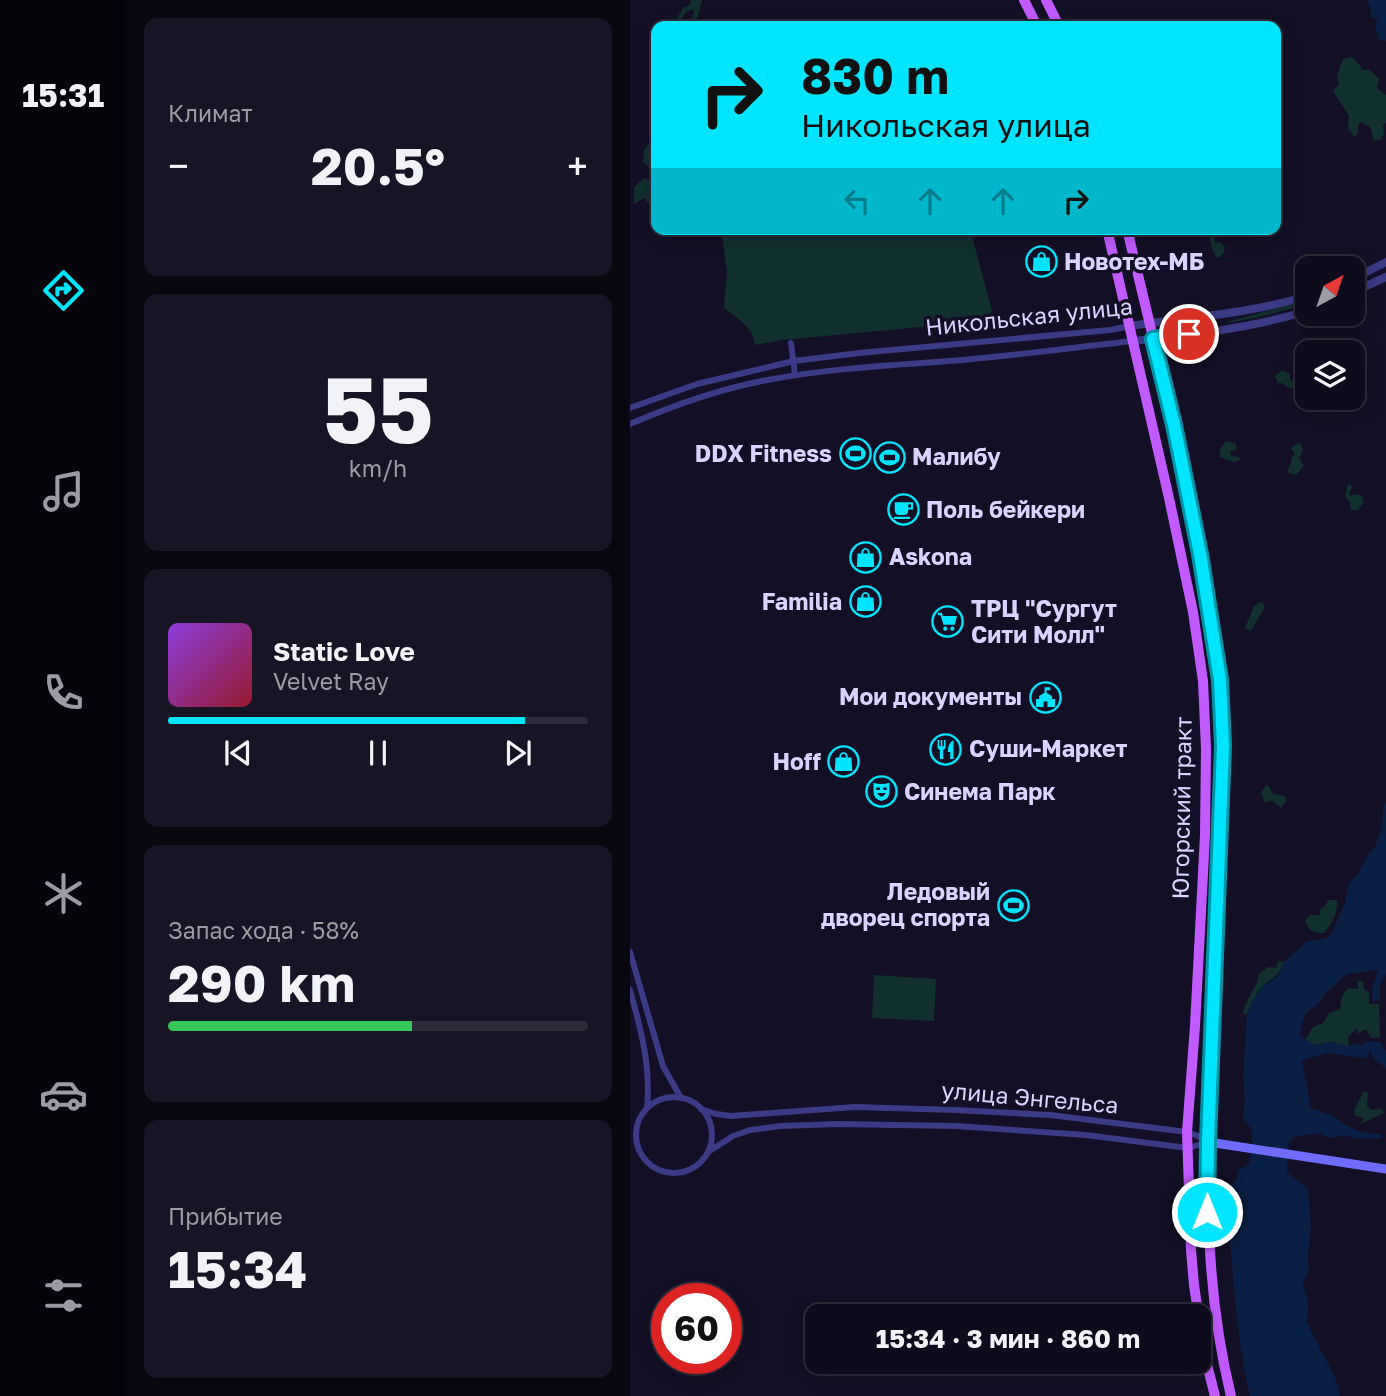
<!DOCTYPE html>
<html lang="ru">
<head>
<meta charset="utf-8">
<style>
	:root { --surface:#0e0b1c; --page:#171425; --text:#f1f3f6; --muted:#9b9ba3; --line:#2e2b3b; --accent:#00e5ff }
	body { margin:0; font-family:"Golos Text",sans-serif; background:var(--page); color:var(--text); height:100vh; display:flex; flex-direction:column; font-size:26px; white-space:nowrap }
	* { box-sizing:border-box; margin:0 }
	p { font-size:23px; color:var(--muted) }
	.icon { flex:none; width:38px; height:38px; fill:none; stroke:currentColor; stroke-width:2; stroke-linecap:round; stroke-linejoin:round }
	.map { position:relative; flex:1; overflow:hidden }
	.sheet { display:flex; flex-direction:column; gap:18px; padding:18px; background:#08060f; width:504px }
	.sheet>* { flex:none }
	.guide { position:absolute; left:21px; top:21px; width:630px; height:214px; border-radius:14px; box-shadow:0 4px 18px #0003,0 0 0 2px var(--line); background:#00e5ff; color:#111; overflow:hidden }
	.needle { width:46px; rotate:40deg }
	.controls { position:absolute; left:665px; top:256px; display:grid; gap:14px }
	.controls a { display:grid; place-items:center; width:70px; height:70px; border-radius:14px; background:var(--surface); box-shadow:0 4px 18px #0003,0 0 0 2px var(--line); font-size:35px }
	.speed { position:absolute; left:21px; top:1283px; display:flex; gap:14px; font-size:35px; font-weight:700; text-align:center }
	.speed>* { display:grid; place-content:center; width:91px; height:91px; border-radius:50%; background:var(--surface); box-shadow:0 4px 18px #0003,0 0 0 2px var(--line); line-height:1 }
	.speed .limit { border:10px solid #d22; background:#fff; color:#111 }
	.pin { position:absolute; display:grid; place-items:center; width:60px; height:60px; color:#fff; margin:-30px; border:4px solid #fff; border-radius:50%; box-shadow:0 2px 7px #0007 }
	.me { position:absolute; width:77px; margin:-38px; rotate:0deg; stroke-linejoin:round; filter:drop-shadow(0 0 5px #0008) }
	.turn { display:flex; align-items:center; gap:24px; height:147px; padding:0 35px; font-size:32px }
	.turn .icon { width:91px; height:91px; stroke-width:2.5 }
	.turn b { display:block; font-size:49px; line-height:60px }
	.lanes { display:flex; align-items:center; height:66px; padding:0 35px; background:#0003; justify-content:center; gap:35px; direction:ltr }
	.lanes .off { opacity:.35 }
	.big { font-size:52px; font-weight:700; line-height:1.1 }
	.sheet .card { flex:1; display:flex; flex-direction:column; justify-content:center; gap:10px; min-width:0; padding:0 24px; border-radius:14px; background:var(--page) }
	.sheet .dial { align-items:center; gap:0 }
	.dial b { font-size:91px; line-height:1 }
	.song { display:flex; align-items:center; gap:21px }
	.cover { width:84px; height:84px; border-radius:10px; background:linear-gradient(135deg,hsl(270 70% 55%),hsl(350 70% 35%)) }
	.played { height:7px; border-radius:4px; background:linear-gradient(90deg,var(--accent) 85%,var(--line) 85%) }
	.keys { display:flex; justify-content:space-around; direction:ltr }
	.heat { display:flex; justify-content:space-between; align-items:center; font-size:38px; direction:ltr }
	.charge { height:10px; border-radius:5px; background:linear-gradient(90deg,#34c759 58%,var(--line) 0) }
	.trip { position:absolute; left:175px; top:1304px; width:406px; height:70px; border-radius:14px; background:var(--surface); box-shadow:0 4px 18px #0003,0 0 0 2px var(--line); font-weight:700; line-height:70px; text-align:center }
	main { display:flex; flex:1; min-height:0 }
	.dock { display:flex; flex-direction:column; width:126px; justify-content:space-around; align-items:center; background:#06040b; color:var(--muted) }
	.dock .icon { width:49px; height:49px }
	.dock .active { color:var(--accent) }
	.dock b { font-size:32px; color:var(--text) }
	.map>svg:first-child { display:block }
	.green { fill:#12302f }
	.water { fill:#0a1f44 }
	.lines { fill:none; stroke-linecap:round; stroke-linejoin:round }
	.minor { stroke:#3d3a85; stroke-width:6 }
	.tertiary { stroke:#3d3a85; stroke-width:8 }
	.secondary { stroke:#6f6bff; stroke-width:9 }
	.primary { stroke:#c25bff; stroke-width:10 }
	.route-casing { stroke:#0095a6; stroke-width:18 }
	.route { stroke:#00e5ff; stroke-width:12 }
	.labels { text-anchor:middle; stroke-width:7; stroke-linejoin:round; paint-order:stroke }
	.poi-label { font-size:23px; font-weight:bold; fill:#d9d4ff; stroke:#130f26; text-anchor:start }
	.street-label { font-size:23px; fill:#d9d4ff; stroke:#130f26 }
</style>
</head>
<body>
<main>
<nav class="dock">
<b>15:31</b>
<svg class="icon active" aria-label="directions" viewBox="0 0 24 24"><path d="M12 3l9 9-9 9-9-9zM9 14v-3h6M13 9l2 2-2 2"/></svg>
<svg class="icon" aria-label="music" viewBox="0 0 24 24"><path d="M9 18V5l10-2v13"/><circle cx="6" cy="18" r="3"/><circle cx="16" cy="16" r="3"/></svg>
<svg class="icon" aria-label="phone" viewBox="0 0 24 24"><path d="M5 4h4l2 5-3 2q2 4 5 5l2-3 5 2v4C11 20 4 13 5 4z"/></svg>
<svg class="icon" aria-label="climate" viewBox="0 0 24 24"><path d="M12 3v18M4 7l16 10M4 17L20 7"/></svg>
<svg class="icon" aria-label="car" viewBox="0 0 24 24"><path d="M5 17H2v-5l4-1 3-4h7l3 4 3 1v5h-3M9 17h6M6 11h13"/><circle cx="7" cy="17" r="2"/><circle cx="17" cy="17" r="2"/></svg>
<svg class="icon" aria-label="filters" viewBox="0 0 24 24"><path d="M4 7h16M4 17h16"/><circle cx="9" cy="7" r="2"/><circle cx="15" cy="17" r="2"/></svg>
</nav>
<section class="sheet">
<div class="card"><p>Климат</p>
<div class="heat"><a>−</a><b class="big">20.5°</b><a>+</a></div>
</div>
<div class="card dial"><b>55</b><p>km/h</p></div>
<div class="card">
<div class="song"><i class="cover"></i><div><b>Static Love</b><p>Velvet Ray</p></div></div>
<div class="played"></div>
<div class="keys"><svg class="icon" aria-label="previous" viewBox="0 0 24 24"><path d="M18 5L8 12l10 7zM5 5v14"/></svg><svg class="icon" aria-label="pause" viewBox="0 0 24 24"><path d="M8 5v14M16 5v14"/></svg><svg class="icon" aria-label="next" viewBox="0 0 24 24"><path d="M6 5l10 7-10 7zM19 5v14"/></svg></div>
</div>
<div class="card"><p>Запас хода · 58%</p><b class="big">290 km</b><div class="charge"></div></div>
<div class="card"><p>Прибытие</p><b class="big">15:34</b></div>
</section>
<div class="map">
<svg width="756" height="1396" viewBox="0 0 756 1396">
	<rect width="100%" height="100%" fill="#130f26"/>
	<g class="green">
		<polygon points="61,0 72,0 66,24 64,26 54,26 62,19 64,9 56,12 52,19 47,18 53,8 60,5"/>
		<polygon points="722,57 729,64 732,70 740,70 749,79 747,88 756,95 756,123 753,125 754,132 752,139 744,141 740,127 731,122 728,125 728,134 724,137 718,128 719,116 703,91 709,84 707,75 713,59"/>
		<polygon points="26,115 26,204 20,205 14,198 4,204 4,187 14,178 23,181 25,172 13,162 14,151 21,139 21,131"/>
		<polygon points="91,229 340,229 364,318 291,327 152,340 125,345 122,333 111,321 94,308 97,271"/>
		<polygon points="577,229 584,230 587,235 584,239 585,242 591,243 595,247 593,254 589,257 586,257 581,246 580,235 575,235 573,230"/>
		<path d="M677,300V304C649,312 622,320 593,323Z"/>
		<polygon points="652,370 660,374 660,380 665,382 665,389 658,388 652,383 648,383 645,376"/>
		<polygon points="596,441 606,444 606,450 600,451 601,456 609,457 610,460 604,462 590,457 590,449"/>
		<polygon points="670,442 673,450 669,458 674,466 666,475 657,472 661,462 661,458 665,454 661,448"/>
		<polygon points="718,484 723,486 719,493 721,496 724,494 732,496 734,502 728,510 721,510 720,502 715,496"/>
		<polygon points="632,601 635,607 621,631 615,628 624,606"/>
		<polygon points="638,785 643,794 655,796 656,801 651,808 642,800 635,803 631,793 635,786"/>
		<path d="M698,900H707C708,913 702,924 694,933C683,933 678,931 675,920L681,915H690V909L695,906Z"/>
		<path d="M648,961L654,962C646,982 643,975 631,988C625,996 621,1005 617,1014L613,1015C614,1000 627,989 629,974L638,967L646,968Z"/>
		<polygon points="244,975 306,979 304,1021 242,1018"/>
		<polygon points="728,981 733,981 734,989 739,992 739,1004 749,1004 750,1038 741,1038 736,1029 727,1034 727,1028 718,1037 719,1046 702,1042 686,1045 675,1040 683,1027 693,1023 699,1013 710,1009 712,996 718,988 728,989"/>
		<polygon points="734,1091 738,1093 737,1106 742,1110 751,1108 754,1113 730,1124 734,1118 725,1116 724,1110"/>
	</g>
	<g class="water">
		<path d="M737,0H756V41L750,40L747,37L748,32L745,31L747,20L740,16C743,10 739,6 737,0Z"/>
		<path d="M756,802V975C748,980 750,991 750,999L743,1002L742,989L748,970L717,974L697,992L688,1004L677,1012L671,1026L670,1036L686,1045L702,1042L719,1046L727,1043L731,1046L736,1041L751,1042L754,1050H756V1068L743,1059L741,1051L735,1058L696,1053L672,1061L681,1109L702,1115L714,1124L730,1132L749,1134L753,1138L732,1139L714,1136L699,1138L688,1133L665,1137L659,1141L657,1172L663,1177L678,1188L681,1225L678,1258L679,1270L673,1284L678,1301L677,1323L705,1377L710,1396H620C606,1339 604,1279 598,1221L601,1205V1184L607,1180L608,1171L619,1164C621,1147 628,1130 613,1120L615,1100L613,1079L617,1014L622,1002L632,987L648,976L654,962L677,941L695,939L701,935L715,902L719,883L728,874L738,855L745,847L752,827L753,807Z"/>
	</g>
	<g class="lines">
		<g class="minor">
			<polyline points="161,343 165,375"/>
			<polyline points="0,408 67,384 164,361 229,353 480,330 500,326"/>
			<path d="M0,424C42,406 86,390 132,381C198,368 266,365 333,360C390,355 447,347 503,341"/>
			<polyline points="0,952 33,1066 51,1098"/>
			<path d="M0,990C11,1029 21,1067 17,1108"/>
			<circle cx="44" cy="1135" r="38"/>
			<polyline points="71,1109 86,1114 101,1116 225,1107 326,1110 420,1115 557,1132 568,1136 578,1142"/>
			<polyline points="78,1152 103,1136 120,1130 151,1126 207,1124 326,1126 456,1135 558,1148 578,1142"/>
		</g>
		<g class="tertiary">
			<polyline points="723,279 756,262"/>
			<polyline points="723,292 756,277"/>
			<path d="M500,326C559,317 619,314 677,296"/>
			<path d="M503,341C562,335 621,328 677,311"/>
		</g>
		<polyline class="secondary" points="578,1142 756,1169"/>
		<g class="primary">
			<polyline points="394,0 407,26"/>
			<polyline points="416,0 429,26"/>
			<polyline points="477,229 539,498 563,612 573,681 576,749 575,835 565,1026 557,1132 561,1250 564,1285 574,1353 585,1396"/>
			<path d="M497,229L544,425L570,554L590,680L593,746C590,842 586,937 582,1032C577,1156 571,1274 601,1396"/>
		</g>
	</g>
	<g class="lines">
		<defs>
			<polyline id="route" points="559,334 523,339 544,425 570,554 590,680 593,746 578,1142 577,1212"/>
		</defs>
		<use href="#route" class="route-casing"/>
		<use href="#route" class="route"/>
	</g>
	<defs>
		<symbol id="shop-ring" viewBox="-11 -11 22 22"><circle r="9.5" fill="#130f26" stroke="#00e5ff" stroke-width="1.5"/><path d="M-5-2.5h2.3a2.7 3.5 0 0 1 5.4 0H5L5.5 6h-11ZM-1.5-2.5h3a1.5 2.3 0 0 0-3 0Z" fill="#00e5ff"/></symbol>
		<symbol id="stadium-ring" viewBox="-11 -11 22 22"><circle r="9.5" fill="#130f26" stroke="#00e5ff" stroke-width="1.5"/><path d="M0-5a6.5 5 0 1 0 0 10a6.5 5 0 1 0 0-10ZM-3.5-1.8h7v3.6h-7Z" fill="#00e5ff"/></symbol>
		<symbol id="cafe-ring" viewBox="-11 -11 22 22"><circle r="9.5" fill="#130f26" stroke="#00e5ff" stroke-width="1.5"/><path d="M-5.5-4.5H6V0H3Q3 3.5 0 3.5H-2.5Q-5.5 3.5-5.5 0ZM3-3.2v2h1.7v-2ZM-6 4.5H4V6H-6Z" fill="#00e5ff"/></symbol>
		<symbol id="supermarket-ring" viewBox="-11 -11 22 22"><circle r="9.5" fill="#130f26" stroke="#00e5ff" stroke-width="1.5"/><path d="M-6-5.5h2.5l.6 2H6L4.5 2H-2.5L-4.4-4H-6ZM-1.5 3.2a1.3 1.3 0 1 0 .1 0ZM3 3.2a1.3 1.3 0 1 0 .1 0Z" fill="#00e5ff"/></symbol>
		<symbol id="civic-ring" viewBox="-11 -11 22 22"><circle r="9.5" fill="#130f26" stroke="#00e5ff" stroke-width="1.5"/><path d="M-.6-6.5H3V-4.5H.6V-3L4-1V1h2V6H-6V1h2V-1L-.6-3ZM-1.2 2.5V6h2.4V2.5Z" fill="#00e5ff"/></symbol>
		<symbol id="restaurant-ring" viewBox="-11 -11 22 22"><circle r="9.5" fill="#130f26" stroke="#00e5ff" stroke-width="1.5"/><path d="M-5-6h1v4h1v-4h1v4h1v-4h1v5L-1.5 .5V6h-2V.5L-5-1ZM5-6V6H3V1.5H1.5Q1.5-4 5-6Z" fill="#00e5ff"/></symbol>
		<symbol id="theatre-ring" viewBox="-11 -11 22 22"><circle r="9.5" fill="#130f26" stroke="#00e5ff" stroke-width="1.5"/><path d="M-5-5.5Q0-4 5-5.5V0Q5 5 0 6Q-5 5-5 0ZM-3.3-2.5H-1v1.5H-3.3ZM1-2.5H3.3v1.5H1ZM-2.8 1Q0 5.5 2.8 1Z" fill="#00e5ff"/></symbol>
	</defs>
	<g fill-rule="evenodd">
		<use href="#shop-ring" x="394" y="244" width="35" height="35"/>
		<use href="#stadium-ring" x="208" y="436" width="35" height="35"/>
		<use href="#stadium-ring" x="242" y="440" width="35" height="35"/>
		<use href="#cafe-ring" x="256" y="492" width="35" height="35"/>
		<use href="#shop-ring" x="218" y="540" width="35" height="35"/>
		<use href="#shop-ring" x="218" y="584" width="35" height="35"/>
		<use href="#supermarket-ring" x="300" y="604" width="35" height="35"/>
		<use href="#civic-ring" x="398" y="680" width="35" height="35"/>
		<use href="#restaurant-ring" x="298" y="732" width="35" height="35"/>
		<use href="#shop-ring" x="196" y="744" width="35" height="35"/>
		<use href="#theatre-ring" x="234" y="774" width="35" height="35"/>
		<use href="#stadium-ring" x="366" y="888" width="35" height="35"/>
	</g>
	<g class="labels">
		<g class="poi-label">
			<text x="434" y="270">Новотех-МБ</text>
			<text x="202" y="462" text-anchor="end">DDX Fitness</text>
			<text x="282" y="465">Малибу</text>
			<text x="296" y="518">Поль бейкери</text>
			<text x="259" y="565">Askona</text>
			<text x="212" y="610" text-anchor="end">Familia</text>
			<text x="341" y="617">ТРЦ "Сургут<tspan x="341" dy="26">Сити Молл"</tspan></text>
			<text x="392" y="705" text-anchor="end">Мои документы</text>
			<text x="339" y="757">Суши-Маркет</text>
			<text x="191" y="770" text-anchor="end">Hoff</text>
			<text x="274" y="800">Синема Парк</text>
			<text x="360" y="900" text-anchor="end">Ледовый<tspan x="360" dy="26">дворец спорта</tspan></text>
		</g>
		<g class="street-label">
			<text transform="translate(399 317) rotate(-6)" y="8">Никольская улица</text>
			<text transform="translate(552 808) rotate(-89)" y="8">Югорский тракт</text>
			<text transform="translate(400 1098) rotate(5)" y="8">улица Энгельса</text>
		</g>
	</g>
</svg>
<div class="controls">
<a><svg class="needle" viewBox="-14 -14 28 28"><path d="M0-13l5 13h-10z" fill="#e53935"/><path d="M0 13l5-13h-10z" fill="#9b9ba3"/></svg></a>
<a><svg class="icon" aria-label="layers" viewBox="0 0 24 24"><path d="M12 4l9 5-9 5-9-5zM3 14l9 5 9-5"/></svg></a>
</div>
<div class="speed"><div class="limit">60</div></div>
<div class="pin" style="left:559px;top:334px;background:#d93025"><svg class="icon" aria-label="arrive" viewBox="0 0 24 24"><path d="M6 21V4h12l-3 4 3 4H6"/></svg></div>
<svg class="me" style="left:577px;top:1212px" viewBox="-20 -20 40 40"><circle r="17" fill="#00e5ff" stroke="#fff" stroke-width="3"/><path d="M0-11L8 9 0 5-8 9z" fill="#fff"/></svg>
<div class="trip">15:34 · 3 мин · 860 m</div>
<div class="guide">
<div class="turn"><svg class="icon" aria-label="right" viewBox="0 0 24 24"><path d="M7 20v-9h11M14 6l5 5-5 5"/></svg><div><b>830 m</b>Никольская улица</div></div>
<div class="lanes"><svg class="icon off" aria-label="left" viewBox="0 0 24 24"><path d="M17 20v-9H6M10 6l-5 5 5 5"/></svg><svg class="icon off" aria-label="ahead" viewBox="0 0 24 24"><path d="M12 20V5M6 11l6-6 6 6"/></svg><svg class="icon off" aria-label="ahead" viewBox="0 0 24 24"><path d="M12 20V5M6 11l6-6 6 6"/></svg><svg class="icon" aria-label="right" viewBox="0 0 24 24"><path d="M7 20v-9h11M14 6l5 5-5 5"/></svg></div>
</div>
</div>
</main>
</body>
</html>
